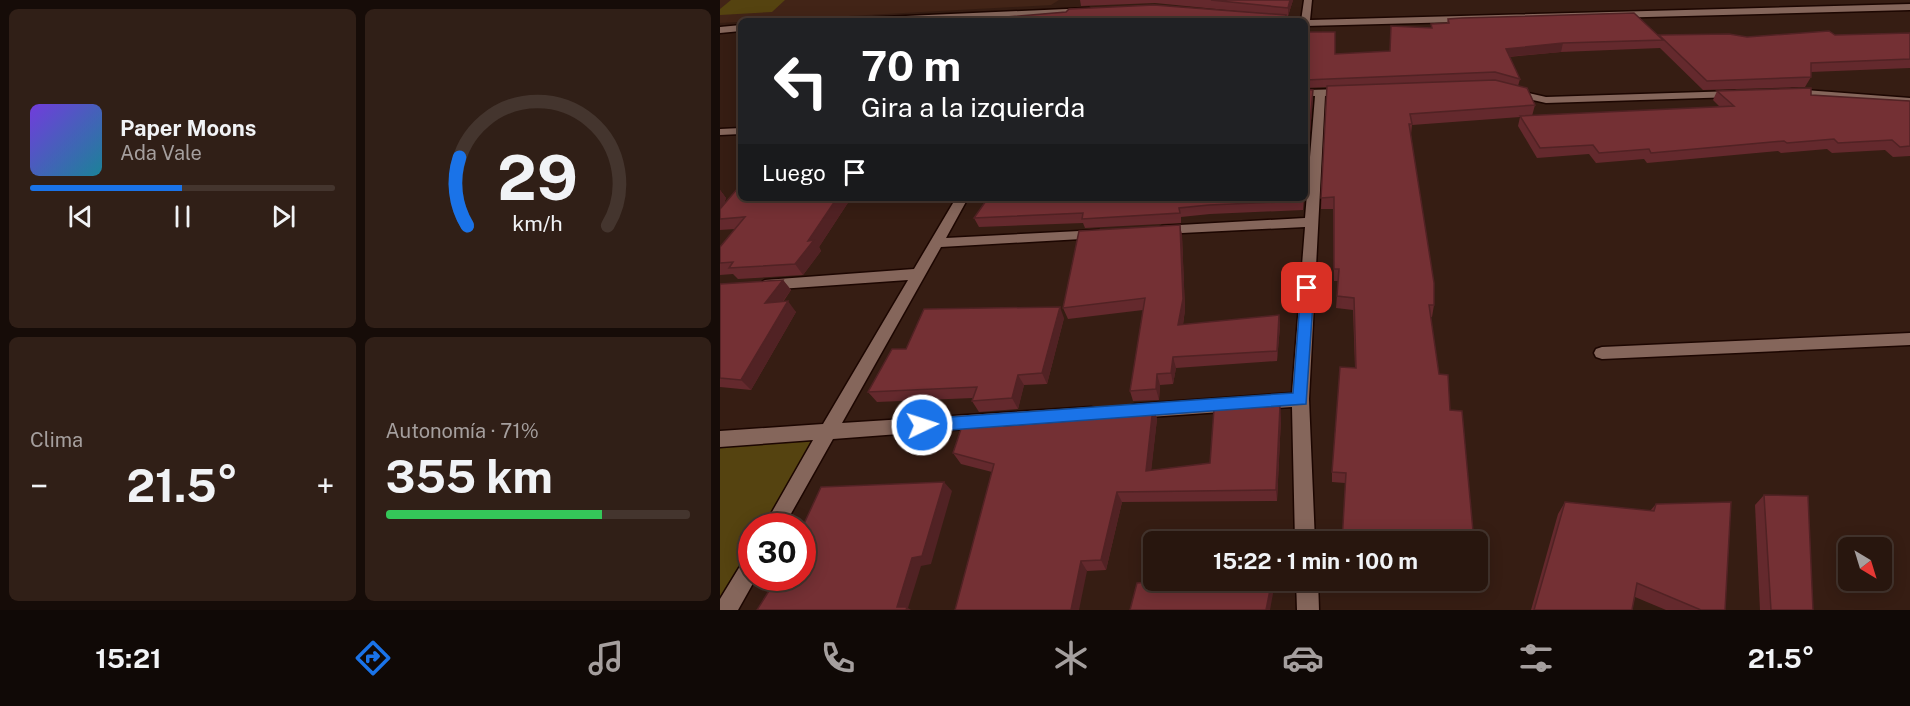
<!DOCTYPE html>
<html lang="es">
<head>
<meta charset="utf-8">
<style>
	:root { --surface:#28160e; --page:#301f17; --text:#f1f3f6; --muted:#a59f9e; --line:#44352e; --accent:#1a73e8 }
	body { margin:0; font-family:"Public Sans",sans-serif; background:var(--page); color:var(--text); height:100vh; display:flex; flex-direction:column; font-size:22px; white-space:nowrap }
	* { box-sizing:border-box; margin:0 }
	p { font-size:20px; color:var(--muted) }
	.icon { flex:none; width:33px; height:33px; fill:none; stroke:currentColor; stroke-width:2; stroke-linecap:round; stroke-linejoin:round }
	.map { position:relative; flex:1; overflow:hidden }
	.sheet { display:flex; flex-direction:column; gap:9px; padding:9px; background:#160c08; width:720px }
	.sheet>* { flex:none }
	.banner { position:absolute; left:18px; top:18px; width:570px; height:183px; border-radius:9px; box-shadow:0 3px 15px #0003,0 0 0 2px var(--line); background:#202124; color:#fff; overflow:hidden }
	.needle { width:39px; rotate:142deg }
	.controls { position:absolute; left:1118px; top:537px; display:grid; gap:12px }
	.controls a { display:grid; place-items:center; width:54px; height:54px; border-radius:9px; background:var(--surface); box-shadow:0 3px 15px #0003,0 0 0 2px var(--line); font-size:30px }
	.speed { position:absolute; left:18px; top:513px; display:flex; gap:12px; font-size:30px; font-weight:700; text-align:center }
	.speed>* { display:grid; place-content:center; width:78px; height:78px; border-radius:50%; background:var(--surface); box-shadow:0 3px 15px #0003,0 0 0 2px var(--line); line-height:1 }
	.speed .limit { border:9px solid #d22; background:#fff; color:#111 }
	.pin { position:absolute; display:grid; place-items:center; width:51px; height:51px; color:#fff; margin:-26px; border-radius:12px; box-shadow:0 3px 9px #0006 }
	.me { position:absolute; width:66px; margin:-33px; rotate:86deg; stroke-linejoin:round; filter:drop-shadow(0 0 4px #0008) }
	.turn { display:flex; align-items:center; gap:21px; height:126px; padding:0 24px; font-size:27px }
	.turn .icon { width:78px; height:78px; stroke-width:2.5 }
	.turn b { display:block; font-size:42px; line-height:51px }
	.then { display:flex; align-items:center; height:57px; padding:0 24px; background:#0003; gap:12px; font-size:22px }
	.big { font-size:45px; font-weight:700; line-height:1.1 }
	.sheet .tile { flex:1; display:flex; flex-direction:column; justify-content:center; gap:9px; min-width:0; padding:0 21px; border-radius:9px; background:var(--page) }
	.sheet .dial { align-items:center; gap:0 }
	.dial svg { height:156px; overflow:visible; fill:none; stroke:var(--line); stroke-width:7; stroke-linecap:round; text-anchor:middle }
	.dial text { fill:var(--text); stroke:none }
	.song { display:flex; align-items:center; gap:18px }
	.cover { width:72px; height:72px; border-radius:9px; background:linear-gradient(135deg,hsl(260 70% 55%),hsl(190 70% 35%)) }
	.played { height:6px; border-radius:3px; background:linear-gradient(90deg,var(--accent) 50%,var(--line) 50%) }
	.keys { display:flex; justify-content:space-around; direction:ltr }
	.heat { display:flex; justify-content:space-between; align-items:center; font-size:33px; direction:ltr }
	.charge { height:9px; border-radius:4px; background:linear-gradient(90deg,#34c759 71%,var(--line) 0) }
	.sheet .tiles { flex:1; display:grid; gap:9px; grid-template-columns:repeat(2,1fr) }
	.trip { position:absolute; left:423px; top:531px; width:345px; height:60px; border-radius:9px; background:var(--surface); box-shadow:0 3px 15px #0003,0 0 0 2px var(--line); font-weight:700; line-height:60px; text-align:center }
	.menu { display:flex; height:96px; justify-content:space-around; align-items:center; background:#100906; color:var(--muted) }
	.menu .icon { width:42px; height:42px }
	.menu .current { color:var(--accent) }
	.menu b { font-size:27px; color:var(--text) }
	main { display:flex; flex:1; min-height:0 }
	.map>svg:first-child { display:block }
	.built { fill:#422417 }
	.green { fill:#554310 }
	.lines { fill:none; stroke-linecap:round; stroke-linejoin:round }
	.minor-casing { stroke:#1c0601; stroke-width:3 }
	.minor { fill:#85665b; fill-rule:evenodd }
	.wall { fill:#64292d }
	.shaded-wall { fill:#512224 }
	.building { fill:#743034; stroke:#512224; stroke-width:1.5 }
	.route { fill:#1a73e8; stroke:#114b97; stroke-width:1.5 }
</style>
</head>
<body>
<main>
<section class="sheet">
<div class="tiles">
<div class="tile">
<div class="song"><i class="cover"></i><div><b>Paper Moons</b><p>Ada Vale</p></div></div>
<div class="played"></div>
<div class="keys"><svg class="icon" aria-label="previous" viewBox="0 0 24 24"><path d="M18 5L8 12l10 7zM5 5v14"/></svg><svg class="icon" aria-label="pause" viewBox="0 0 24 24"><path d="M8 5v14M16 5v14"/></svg><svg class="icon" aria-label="next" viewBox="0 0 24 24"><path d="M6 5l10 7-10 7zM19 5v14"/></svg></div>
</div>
<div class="tile dial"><svg viewBox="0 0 100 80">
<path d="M14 69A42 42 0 1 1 86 69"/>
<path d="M14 69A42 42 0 0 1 10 34" stroke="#1a73e8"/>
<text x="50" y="56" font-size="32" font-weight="700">29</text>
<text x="50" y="72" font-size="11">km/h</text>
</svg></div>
<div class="tile"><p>Clima</p>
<div class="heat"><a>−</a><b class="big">21.5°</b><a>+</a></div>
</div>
<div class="tile"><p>Autonomía · 71%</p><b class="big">355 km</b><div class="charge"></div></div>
</div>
</section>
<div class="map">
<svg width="1190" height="610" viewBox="0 0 1190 610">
	<rect width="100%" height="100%" fill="#361d13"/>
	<polygon class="built" points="0,0 339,0 331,5 0,23"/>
	<g class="green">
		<polygon points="11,0 65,0 52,12 0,15 0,9"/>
		<polygon points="108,432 54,526 32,526 31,565 0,610 0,439"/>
	</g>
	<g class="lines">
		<defs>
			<g id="minor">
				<polygon points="584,0 592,0 590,20 1190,4 1190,10 585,26 585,21 581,21"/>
				<polygon points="369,8 370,10 366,13 194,21 137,21 141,18"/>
				<polygon points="21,25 21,31 0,33 0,27"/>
				<polygon points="791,89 826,97 1015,91 1020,94 1015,97 826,103 787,94 787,90"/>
				<polygon points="1072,89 1190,98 1190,104 1068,94 1068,90"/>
				<polygon points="585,90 627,89 632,92 627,95 605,96 589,399 595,542 575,542 572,407 415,418 409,416 406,411 409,406 415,404 572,393 585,227 442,234 435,230 442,226 585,218 595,96 585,96"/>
				<polygon points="21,128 21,134 0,135 0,129"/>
				<polygon points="236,198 248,198 226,238 379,230 386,234 379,238 221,247 122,423 371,407 377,409 380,414 377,419 113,439 64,526 44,526 93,440 0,447 0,431 103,424 188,280 45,290 38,285 45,280 194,269"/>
				<polygon points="1190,333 1190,345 882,359 876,357 874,353 876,349 882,347"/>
				<polygon points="32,555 32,578 36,578 18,610 0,610 0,599 25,558"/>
				<polygon points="576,580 598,580 599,610 577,610"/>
			</g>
		</defs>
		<use href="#minor" class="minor-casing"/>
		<use href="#minor" class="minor"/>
	</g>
	<g class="wall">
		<polygon points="360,0 573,0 568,16 435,3 361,6"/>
		<polygon points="728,19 939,36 939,35 1027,37 1115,35 1190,33 1190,68 1091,72 1091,77 1085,87 983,90 940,48 841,52 789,57 800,79 798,86 815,105 812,116 1000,107 993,100 997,91 1190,101 1190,156 1173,157 1165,150 1112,153 1107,149 1061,153 1058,151 927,163 924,159 876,163 869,154 817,158 798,126 800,117 692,125 691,135 714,305 712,317 711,317 625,483 612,482 612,472 635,368 633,310 616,308 618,281 614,281 613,209 601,209 607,87 585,88 585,32 615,54 669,51 711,28 711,24 727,23"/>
		<polygon points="0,190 6,198 4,204 21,198 131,198 99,247 101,251 83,275 18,279 13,274 0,275 0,247 15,229 0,230"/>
		<polygon points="268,198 584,198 583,210 490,214 461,217 461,223 365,228 363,223 259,227 254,218"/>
		<polygon points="460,225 462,236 465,310 463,325 559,315 560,326 557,361 456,368 453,384 440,385 439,400 413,401 410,391 423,310 348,319 343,308"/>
		<polygon points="63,280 71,290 63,302 76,312 31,390 0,387 0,284"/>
		<polygon points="344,318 327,384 304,385 298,409 259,412 252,401 253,398 157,402 148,392 186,349"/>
		<polygon points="433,407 437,419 431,470 490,463 561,418 557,501 402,502 386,570 367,571 272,472 241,464 233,453 291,426 349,421"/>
		<polygon points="1044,495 1093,610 1040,610 1035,505"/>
		<polygon points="845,502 930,511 936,504 1005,610 946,610 915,597 912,610 811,610 838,514"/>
	</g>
	<g class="shaded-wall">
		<polygon points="570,0 573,0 568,16 568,8"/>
		<polygon points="843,43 841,52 784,57 786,49"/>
		<polygon points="593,90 593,98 585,190 585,180"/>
		<polygon points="0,190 6,198 0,216"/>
		<polygon points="117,198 131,198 99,247 101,251 83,275 75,264 88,241"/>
		<polygon points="460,225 462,236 465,310 461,336 458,325"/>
		<polygon points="63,280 71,290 54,313 45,303"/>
		<polygon points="68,301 76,312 31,390 21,380"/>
		<polygon points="340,307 344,318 327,384 322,373"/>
		<polygon points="559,315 560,326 557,361 557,351"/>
		<polygon points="453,357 456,368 453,384 451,373"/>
		<polygon points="437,374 440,385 439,400 436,389"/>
		<polygon points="298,375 304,385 298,409 292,398"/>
		<polygon points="560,406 561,418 557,501 556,490"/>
		<polygon points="433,407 437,419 430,482 426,471"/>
		<polygon points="286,417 293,429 284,426"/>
		<polygon points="224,482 232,491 211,564 201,566 188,608 191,610 181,610 177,607 192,558"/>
		<polygon points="397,492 402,502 386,570 381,560"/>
		<polygon points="361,561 367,571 359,610 351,610"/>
		<polygon points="552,580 554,580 554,588 550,610 546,610"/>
	</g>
	<g class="building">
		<polygon points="491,0 570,0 568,8"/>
		<polygon points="434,5 566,15 564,21 238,21 346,12 349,9"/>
		<polygon points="914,13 943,40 843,43 786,49 800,79 775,72 585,80 585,32 615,32 615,54 670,51 671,26 712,28 711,24 729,23 728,19 742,18"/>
		<polygon points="207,19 206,21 167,21 168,20"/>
		<polygon points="1109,31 1115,35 1190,33 1190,59 1091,63 1091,77 987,81 939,35 1009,34 1027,37"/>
		<polygon points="775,80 807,88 815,105 690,114 692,124 689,124 714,283 714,305 709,305 719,374 728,375 730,410 742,411 754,542 622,542 626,473 612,472 620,367 636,368 634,298 617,296 619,269 614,269 614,197 601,198 607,86"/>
		<polygon points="1091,88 1091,95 1190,101 1190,146 1180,147 1172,140 1118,143 1114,139 1067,143 1064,141 931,153 929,149 879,153 873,145 820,148 800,116 1014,106 997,91"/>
		<polygon points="585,89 593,90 585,180"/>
		<polygon points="18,188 21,188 21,198 117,198 88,241 94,240 75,264 9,268 13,262 0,263 0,247 25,217 0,219 0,209"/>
		<polygon points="268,198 583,198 583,201 489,205 459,208 460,213 362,219 363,213 254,218"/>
		<polygon points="460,225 463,299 458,325 559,315 557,351 453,357 451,373 437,374 436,389 410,391 425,298 343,308 359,231"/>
		<polygon points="63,280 45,303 68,301 21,380 0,378 0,284"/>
		<polygon points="340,307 322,373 298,375 292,398 252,401 257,387 148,392 172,349 186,349 204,309"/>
		<polygon points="560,406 556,490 397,492 381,560 361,561 351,610 235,610 274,464 233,453 244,420 286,417 284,426 349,421 352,413 433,407 426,471 490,463 494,409"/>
		<polygon points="224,482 202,556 192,558 177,607 187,607 186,610 37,610 57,578 82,578 82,528 101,487"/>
		<polygon points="1044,495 1088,496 1093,610 1051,610"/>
		<polygon points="845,502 934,511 936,504 1011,502 1005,610 981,610 917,583 912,610 814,610"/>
		<polygon points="458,580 552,580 546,610 410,610 417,583"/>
	</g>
	<polygon class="route" points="587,283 594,288 586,404 202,432 197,430 194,425 197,421 202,419 573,393 581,288"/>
</svg>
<div class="controls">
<a><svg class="needle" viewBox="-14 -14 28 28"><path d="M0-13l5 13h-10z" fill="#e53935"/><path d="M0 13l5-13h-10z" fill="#a59f9e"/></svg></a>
</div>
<div class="speed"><div class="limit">30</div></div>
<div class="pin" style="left:587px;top:288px;background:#d93025"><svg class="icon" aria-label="arrive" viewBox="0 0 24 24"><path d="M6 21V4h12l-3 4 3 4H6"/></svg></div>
<svg class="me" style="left:202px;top:425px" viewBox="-20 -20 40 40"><circle r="17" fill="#1a73e8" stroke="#fff" stroke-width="3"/><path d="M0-11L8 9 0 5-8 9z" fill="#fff"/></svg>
<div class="trip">15:22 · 1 min · 100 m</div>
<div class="banner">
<div class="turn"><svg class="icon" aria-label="left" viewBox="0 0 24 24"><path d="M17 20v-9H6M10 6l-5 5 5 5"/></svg><div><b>70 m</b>Gira a la izquierda</div></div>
<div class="then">Luego<svg class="icon" aria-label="arrive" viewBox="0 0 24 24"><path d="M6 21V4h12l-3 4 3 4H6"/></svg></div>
</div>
</div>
</main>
<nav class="menu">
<b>15:21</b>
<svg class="icon current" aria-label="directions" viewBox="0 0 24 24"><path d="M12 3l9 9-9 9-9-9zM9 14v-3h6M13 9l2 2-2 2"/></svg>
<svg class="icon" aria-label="music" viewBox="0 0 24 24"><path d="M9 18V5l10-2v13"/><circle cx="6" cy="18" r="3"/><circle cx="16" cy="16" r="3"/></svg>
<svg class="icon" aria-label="phone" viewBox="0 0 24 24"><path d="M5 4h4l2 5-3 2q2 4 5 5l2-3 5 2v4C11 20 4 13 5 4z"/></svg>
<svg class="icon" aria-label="climate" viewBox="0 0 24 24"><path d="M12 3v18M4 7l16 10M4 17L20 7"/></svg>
<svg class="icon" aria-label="car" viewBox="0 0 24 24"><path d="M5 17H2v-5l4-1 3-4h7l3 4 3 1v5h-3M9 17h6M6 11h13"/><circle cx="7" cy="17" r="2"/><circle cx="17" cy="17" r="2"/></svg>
<svg class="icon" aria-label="filters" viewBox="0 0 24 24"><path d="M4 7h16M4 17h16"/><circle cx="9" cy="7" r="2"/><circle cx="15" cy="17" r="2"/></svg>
<b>21.5°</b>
</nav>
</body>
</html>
